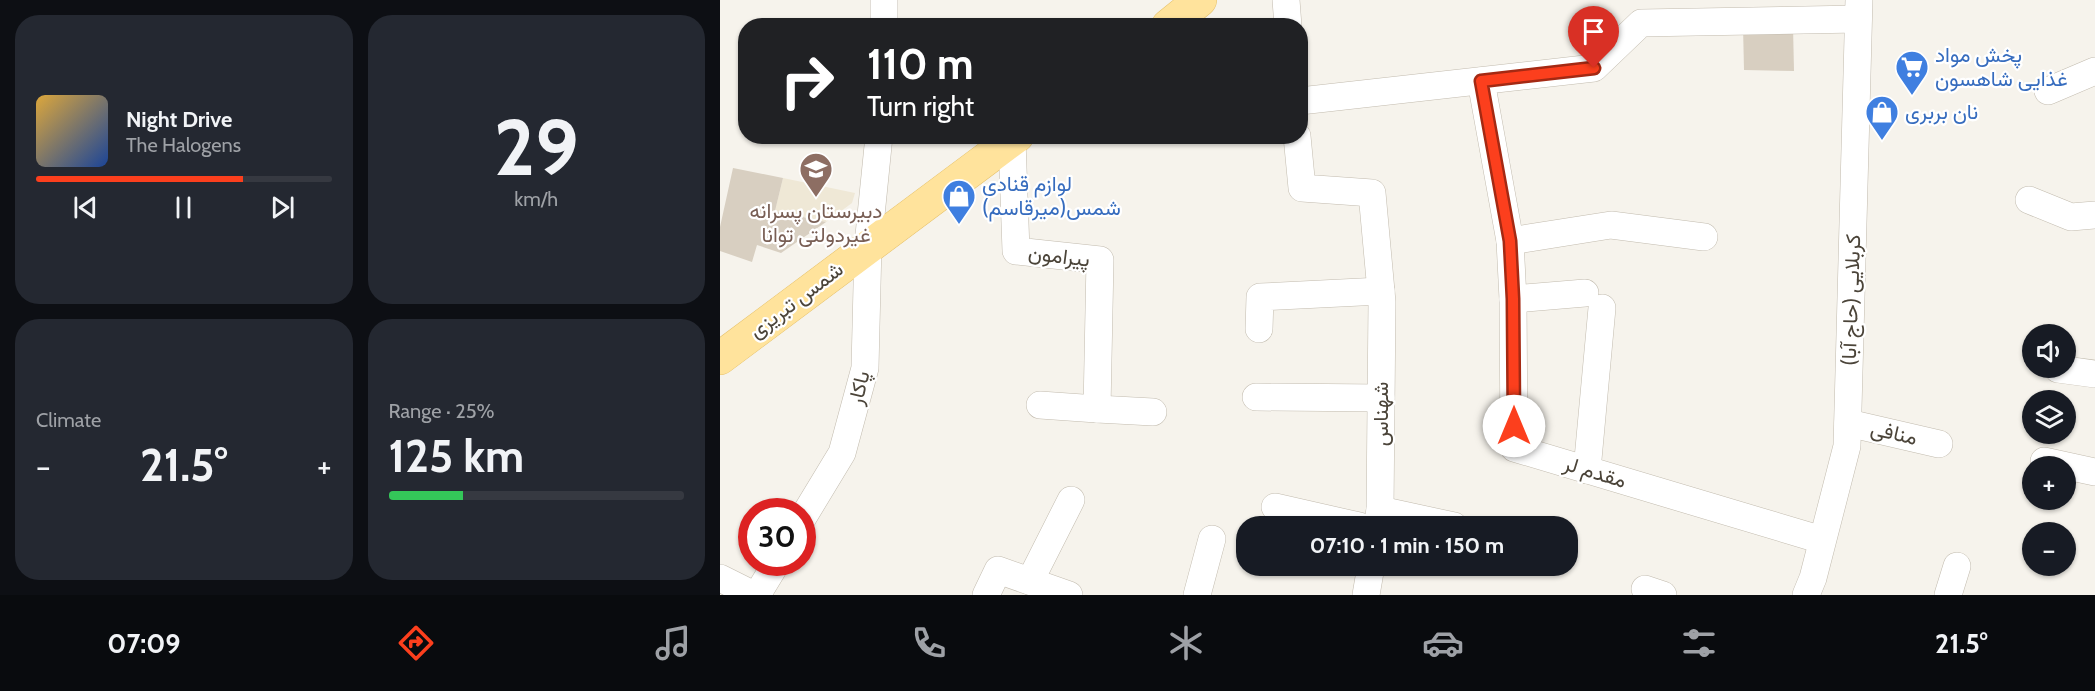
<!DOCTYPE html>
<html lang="en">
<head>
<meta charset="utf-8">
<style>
	:root { --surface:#171b24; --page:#242831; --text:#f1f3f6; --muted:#9ea1a6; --line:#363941; --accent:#fc3f1d }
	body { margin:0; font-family:Cabin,Vazirmatn,sans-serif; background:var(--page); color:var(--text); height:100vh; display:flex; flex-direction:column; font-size:22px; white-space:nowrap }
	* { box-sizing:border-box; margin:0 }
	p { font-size:20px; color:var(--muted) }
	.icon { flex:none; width:33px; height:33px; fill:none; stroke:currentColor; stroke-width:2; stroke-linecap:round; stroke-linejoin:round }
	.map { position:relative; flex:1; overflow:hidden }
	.sheet { display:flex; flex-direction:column; gap:15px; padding:15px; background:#0d0f14; width:720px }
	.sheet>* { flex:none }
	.hud { position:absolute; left:18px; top:18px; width:570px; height:126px; border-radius:24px; box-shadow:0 2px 4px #0004; background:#202124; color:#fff; overflow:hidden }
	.tools { position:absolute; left:1302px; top:324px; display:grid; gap:12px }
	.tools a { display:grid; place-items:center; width:54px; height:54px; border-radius:50%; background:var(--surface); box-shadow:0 2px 4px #0004; font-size:30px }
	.speed { position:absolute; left:18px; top:498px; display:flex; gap:12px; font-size:30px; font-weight:700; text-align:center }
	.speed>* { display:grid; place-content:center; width:78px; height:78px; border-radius:50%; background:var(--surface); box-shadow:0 2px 4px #0004; line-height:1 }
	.speed .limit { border:9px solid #d22; background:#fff; color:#111 }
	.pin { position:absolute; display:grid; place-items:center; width:51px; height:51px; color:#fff; margin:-62px -26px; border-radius:50% 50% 50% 0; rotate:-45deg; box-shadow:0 0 6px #0007 }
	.pin .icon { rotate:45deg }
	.me { position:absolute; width:66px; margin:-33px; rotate:0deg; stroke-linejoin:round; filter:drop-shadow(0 0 4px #0008) }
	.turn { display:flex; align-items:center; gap:21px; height:126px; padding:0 30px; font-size:27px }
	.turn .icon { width:78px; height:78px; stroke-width:2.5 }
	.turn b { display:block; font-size:42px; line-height:51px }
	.big { font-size:45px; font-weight:700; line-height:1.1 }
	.sheet .tile { flex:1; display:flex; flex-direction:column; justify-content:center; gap:9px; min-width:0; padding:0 21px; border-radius:24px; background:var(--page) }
	.sheet .dial { align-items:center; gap:0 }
	.dial b { font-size:78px; line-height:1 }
	.song { display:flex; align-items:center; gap:18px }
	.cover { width:72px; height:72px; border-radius:9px; background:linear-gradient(135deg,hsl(40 70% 55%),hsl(220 70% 35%)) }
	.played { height:6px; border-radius:3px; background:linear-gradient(90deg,var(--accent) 70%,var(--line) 70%) }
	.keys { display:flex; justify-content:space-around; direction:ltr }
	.heat { display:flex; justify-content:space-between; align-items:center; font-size:33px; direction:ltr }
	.charge { height:9px; border-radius:4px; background:linear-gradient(90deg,#34c759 25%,var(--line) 0) }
	.sheet .tiles { flex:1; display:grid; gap:15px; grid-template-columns:repeat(2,1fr) }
	.trip { position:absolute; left:516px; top:516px; width:342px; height:60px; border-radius:24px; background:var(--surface); box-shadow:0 2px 4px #0004; font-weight:700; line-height:60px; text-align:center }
	.dock { display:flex; height:96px; justify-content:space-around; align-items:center; background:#090b0e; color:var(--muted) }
	.dock .icon { width:42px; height:42px }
	.dock .selected { color:var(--accent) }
	.dock b { font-size:27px; color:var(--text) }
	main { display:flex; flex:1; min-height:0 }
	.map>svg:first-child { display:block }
	.education { fill:#efe8d6 }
	.building { fill:#d8cfc1 }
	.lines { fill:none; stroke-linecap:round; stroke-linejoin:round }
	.minor-casing { stroke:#c2bbae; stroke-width:28 }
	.major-casing { stroke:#e6c16a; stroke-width:34 }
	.minor { stroke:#fff; stroke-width:27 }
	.major { stroke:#ffe39c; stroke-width:33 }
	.route-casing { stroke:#a42913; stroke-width:15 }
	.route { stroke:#fc3f1d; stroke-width:10 }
	.labels { text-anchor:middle; stroke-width:4.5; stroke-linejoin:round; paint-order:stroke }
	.shop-label { font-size:21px; fill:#366cbe; stroke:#fff; text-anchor:start }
	.education-label { font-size:21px; fill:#785e54; stroke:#fff }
	.street-label { font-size:21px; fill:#4b4439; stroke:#fff }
</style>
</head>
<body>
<main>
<section class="sheet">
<div class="tiles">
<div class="tile">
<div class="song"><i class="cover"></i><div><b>Night Drive</b><p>The Halogens</p></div></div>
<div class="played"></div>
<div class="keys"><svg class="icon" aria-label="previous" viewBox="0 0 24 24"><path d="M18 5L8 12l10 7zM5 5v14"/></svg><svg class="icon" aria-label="pause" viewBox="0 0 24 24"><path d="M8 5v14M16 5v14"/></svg><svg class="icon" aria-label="next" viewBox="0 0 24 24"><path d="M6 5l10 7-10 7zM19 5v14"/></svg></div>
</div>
<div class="tile dial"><b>29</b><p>km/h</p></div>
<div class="tile"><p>Climate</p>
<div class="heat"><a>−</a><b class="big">21.5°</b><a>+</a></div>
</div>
<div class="tile"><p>Range · 25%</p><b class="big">125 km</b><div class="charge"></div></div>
</div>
</section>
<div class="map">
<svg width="1375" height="595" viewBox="0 0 1375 595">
	<rect width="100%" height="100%" fill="#f6f3ec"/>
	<polygon class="education" points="63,178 135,193 132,203 106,222 55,211"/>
	<g class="building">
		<polygon points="1023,26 1073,26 1074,71 1024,70"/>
		<polygon points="13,168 63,178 55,211 106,222 61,253 37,245 32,262 0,251 0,227"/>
	</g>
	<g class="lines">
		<defs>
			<g id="minor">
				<polyline points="566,0 568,26"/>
				<polyline points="164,26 164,0"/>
				<polyline points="761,81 790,241 793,299 794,448 1102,540"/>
				<polyline points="1328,91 1375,71"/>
				<polyline points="580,101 874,68 921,23 1138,19"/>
				<polyline points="577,136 582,188 652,193 662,302 660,510 657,526"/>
				<polyline points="292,140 296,251 380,260 377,409 320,405"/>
				<polyline points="1309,200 1351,217 1375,215"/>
				<polyline points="790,241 891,225 984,237"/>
				<polyline points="793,299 865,293"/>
				<polyline points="539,329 540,297 661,291"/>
				<polyline points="1338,369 1375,374"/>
				<polyline points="536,397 661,398"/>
				<polyline points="377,409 433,412"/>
				<polyline points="1128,423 1219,444"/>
				<polyline points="1324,461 1375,472"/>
				<polyline points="867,470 882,308"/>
				<polyline points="555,507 639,526"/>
				<polyline points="660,510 734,526"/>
				<polyline points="82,519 122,453 145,368 148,245 159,136"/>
				<polyline points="0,578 34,595"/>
				<polyline points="310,581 351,500"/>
				<polyline points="925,589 943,595"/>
				<polyline points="37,595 57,562"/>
				<polyline points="266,595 278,570 349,595"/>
				<polyline points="477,595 492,539"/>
				<polyline points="646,595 651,566"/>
				<polyline points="1086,595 1093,578 1127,446 1139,0"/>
				<polyline points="1228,595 1237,566"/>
			</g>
			<g id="major">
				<polyline points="448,26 480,0"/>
				<polyline points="0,358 297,136"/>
			</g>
		</defs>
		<use href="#minor" class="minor-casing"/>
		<use href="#major" class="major-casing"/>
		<use href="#minor" class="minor"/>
		<use href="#major" class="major"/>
	</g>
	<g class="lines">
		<defs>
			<polyline id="route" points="794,426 793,299 790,241 761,81 874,68"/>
		</defs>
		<use href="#route" class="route-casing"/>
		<use href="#route" class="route"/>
	</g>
	<defs>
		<symbol id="supermarket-pin" viewBox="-11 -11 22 30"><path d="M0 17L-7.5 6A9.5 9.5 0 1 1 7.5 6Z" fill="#3f7fe0" stroke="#fff"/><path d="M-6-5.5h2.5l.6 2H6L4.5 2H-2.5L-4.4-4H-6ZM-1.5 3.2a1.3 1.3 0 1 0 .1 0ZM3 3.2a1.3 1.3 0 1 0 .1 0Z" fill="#fff"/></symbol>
		<symbol id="shop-pin" viewBox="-11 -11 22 30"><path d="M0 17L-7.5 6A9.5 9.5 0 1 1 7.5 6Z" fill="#3f7fe0" stroke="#fff"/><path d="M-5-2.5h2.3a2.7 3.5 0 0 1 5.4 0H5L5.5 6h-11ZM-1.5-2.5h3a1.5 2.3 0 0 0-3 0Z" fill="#fff"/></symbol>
		<symbol id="school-pin" viewBox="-11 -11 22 30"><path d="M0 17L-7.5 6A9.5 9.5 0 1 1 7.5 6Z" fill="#8d6e63" stroke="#fff"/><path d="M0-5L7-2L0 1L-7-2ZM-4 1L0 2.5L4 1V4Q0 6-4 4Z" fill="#fff"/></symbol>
	</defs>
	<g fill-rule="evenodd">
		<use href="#supermarket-pin" x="1173" y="48" width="38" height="52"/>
		<use href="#shop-pin" x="1143" y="93" width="38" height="52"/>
		<use href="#school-pin" x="77" y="150" width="38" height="52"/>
		<use href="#shop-pin" x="220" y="177" width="38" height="52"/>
	</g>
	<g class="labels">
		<g class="shop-label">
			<text x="1215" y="62">پخش مواد<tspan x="1215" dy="24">غذایی شاهسون</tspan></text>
			<text x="1185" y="119">نان بربری</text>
			<text x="262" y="191">لوازم قنادی<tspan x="262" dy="24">شمس(میرقاسم)</tspan></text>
		</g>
		<g class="education-label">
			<text x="96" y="218">دبیرستان پسرانه<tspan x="96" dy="24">غیردولتی توانا</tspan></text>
		</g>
		<g class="street-label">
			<text transform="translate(339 256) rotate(7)" y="7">پیرامون</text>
			<text transform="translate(76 300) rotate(-37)" y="7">شمس تبریزی</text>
			<text transform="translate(1131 300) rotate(-88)" y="7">کربلایی (حاج آبا)</text>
			<text transform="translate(139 388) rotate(-77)" y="7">پاکار</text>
			<text transform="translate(661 414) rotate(-90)" y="7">شهناس</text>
			<text transform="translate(1174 433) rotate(13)" y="7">منافی</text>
			<text transform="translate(875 472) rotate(17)" y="7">مقدم لر</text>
		</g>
	</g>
</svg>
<div class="tools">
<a><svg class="icon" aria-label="sound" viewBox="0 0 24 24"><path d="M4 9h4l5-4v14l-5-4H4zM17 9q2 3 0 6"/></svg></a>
<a><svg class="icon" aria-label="layers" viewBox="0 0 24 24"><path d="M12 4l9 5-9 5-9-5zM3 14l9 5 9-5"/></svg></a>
<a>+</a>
<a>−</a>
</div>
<div class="speed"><div class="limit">30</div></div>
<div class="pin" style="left:874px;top:68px;background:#d93025"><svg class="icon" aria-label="arrive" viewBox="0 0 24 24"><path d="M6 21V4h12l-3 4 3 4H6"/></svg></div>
<svg class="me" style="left:794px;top:426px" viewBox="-20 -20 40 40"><circle r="19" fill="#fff"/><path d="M0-13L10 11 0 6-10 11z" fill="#fc3f1d"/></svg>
<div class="trip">07:10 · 1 min · 150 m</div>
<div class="hud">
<div class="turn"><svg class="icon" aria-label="right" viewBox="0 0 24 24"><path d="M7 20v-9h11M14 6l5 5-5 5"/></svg><div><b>110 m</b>Turn right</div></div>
</div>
</div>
</main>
<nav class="dock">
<b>07:09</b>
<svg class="icon selected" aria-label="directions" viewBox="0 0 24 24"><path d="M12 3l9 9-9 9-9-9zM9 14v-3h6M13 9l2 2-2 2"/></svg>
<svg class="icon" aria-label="music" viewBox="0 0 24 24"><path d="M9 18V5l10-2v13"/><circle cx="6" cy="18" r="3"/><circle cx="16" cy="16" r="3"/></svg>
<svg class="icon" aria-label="phone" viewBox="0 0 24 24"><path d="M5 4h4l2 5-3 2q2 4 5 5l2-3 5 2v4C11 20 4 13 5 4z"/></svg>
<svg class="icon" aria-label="climate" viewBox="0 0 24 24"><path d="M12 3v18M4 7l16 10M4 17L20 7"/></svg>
<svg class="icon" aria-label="car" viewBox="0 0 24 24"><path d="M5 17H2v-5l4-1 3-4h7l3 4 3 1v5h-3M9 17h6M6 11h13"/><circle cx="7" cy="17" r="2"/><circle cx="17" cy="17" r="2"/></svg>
<svg class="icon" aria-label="filters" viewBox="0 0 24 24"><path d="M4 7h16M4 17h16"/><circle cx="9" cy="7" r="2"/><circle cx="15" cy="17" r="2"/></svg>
<b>21.5°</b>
</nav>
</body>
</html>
